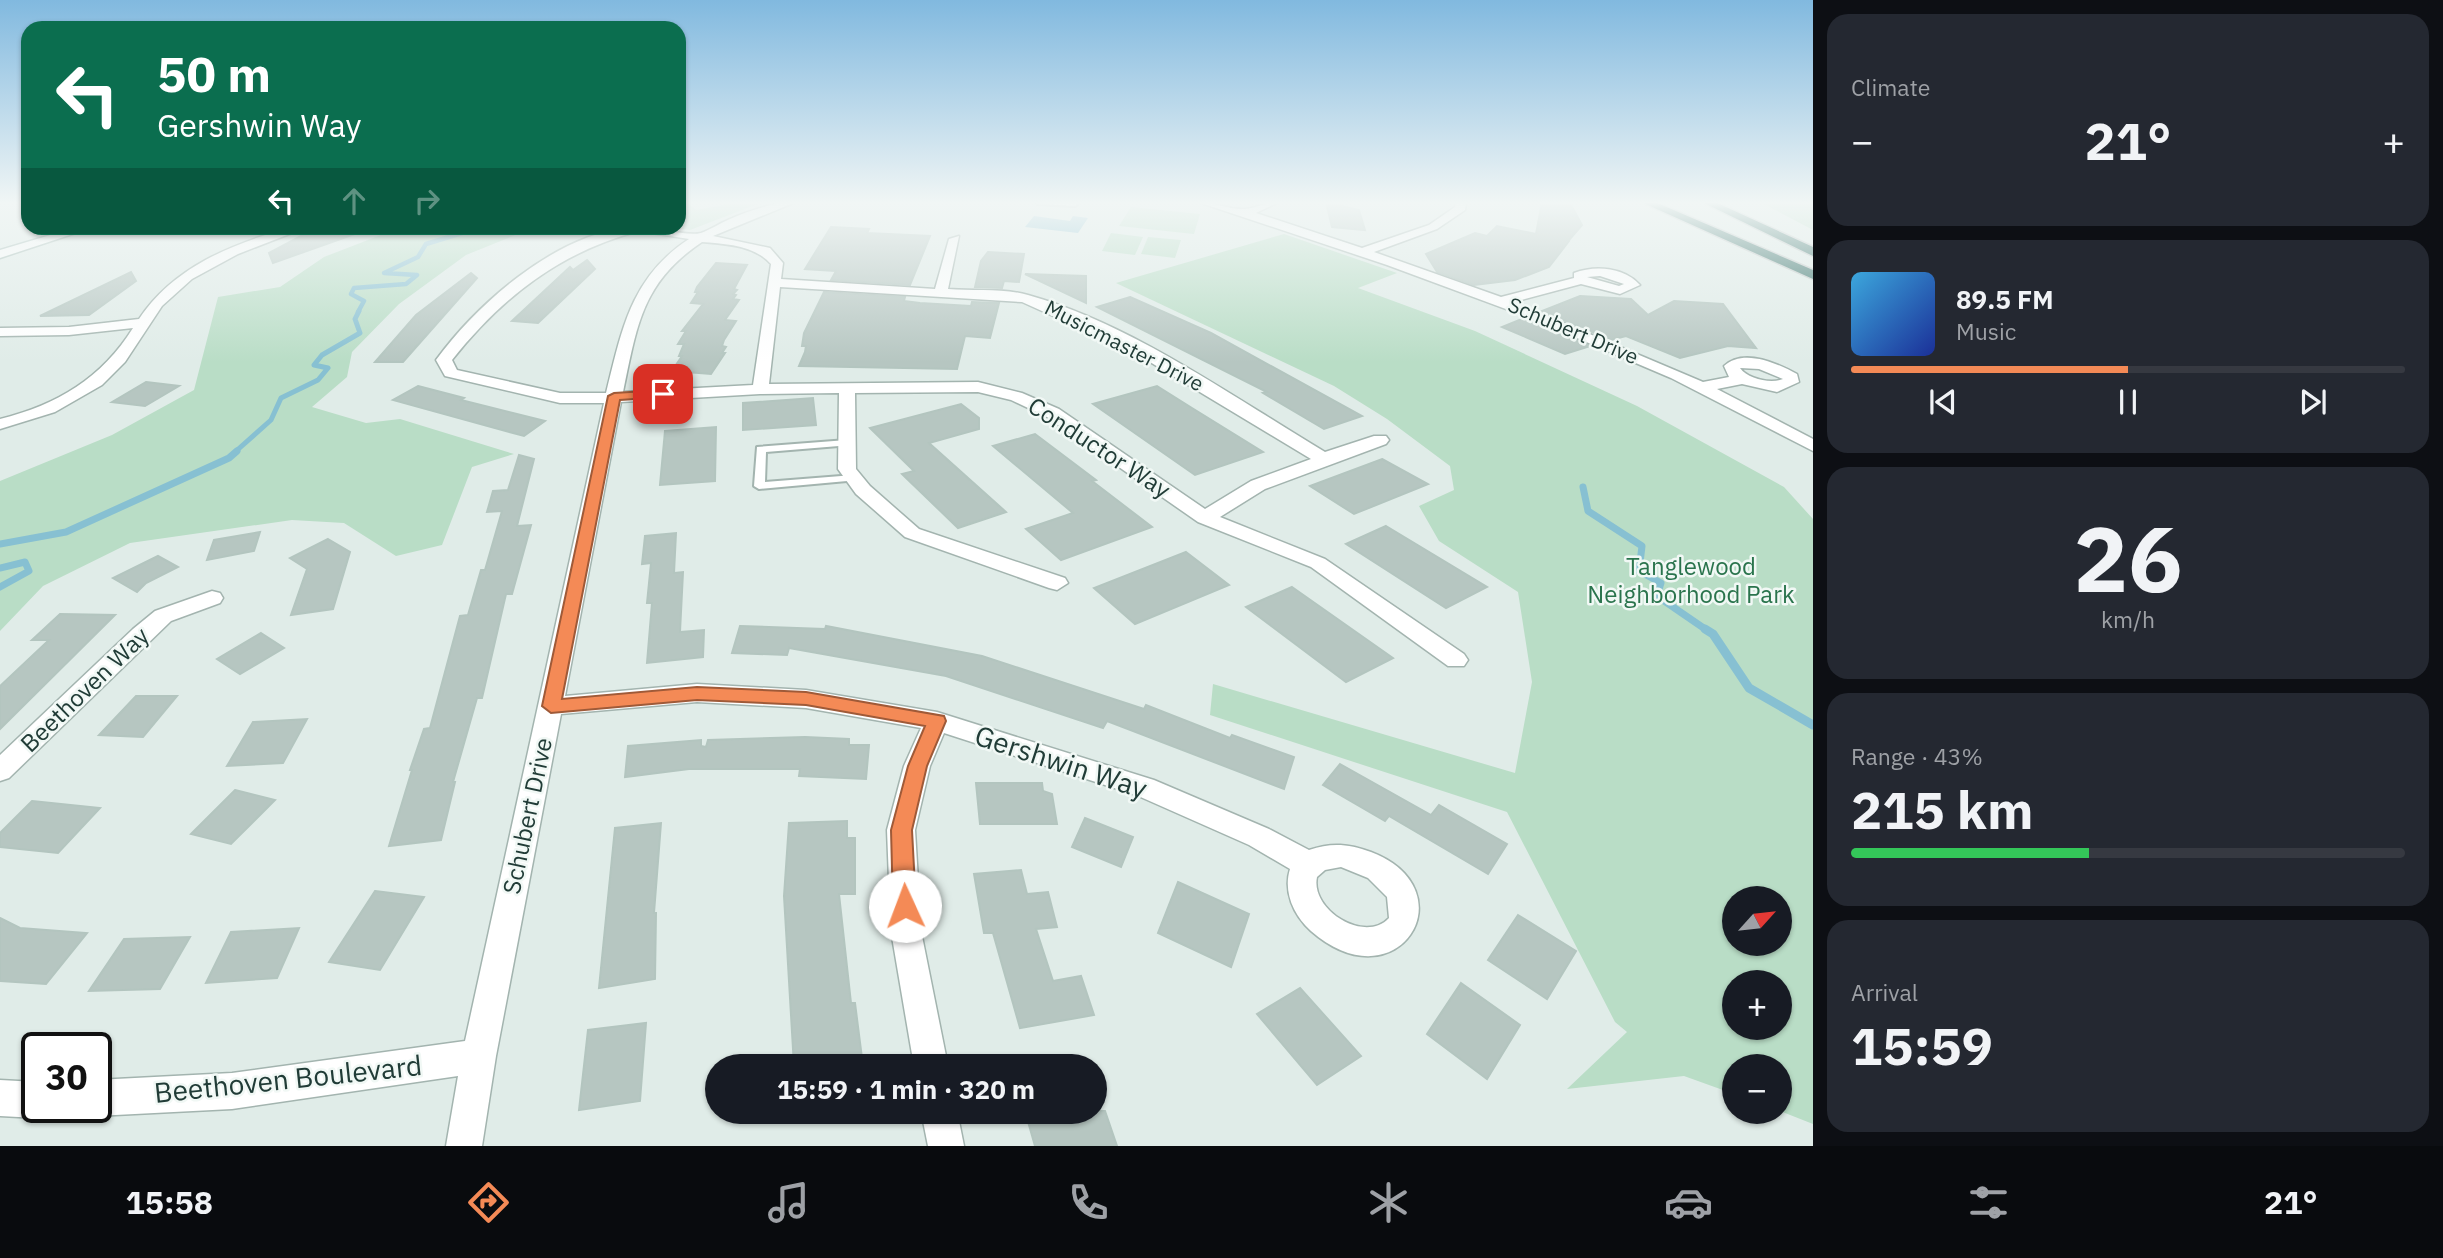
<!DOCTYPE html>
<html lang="en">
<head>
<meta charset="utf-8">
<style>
	:root { --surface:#171b24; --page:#242831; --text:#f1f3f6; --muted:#9ea1a6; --line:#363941; --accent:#f48a56 }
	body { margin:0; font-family:"IBM Plex Sans",sans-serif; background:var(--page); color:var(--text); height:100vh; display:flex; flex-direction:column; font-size:26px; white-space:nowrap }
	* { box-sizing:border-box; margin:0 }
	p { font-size:23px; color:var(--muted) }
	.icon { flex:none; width:38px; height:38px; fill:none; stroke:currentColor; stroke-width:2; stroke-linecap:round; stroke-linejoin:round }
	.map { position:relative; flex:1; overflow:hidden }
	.sheet { display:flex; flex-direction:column; gap:14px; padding:14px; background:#0d0f14; width:630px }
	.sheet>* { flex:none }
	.top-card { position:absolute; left:21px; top:21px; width:665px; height:214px; border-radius:21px; box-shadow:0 2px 5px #0004; background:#0b6e4f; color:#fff; overflow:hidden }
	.needle { width:46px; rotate:63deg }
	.tools { position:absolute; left:1722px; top:886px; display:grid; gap:14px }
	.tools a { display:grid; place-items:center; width:70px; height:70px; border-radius:50%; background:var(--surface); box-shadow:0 2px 5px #0004; font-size:35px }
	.speed { position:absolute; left:21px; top:1032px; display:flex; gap:14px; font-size:35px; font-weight:700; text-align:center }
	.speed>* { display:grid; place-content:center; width:91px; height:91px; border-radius:50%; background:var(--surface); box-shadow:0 2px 5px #0004; line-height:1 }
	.speed .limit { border:4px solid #111; border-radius:10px; background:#fff; color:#111 }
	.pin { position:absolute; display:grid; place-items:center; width:60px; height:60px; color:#fff; margin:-30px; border-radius:14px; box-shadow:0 4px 10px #0006 }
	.me { position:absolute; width:77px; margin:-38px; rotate:358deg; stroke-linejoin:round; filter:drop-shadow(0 0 5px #0008) }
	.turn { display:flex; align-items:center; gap:24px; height:147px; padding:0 21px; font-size:32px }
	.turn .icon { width:91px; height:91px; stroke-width:2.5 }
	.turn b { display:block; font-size:49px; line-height:60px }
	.lanes { display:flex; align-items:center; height:66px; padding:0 21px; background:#0003; justify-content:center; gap:35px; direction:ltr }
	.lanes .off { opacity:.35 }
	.big { font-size:52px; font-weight:700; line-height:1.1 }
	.sheet .tile { flex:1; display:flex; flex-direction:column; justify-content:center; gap:10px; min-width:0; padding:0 24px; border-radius:21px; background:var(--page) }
	.sheet .dial { align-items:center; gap:0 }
	.dial b { font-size:91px; line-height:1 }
	.song { display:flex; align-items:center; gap:21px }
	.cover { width:84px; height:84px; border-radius:10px; background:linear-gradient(135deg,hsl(200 70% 55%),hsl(230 70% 35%)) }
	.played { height:7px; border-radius:4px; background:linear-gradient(90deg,var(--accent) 50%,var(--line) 50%) }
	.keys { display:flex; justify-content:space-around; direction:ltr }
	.heat { display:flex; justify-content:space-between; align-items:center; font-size:38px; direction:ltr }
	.charge { height:10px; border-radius:5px; background:linear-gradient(90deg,#34c759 43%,var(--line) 0) }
	.trip { position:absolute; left:705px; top:1054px; width:402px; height:70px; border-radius:35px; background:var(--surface); box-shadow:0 2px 5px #0004; font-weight:700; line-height:70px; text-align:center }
	.menu { display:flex; height:112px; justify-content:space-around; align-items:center; background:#090b0e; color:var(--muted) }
	.menu .icon { width:49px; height:49px }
	.menu .selected { color:var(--accent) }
	.menu b { font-size:32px; color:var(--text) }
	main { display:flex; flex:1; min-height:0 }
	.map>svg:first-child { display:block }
	.green { fill:#b9ddc6; fill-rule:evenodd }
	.water { fill:#87c0d2 }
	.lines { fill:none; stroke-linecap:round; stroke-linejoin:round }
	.stream-far3 { stroke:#87c0d2; stroke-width:4.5 }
	.stream-far2 { stroke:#87c0d2; stroke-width:5 }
	.stream-far1 { stroke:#87c0d2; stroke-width:7 }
	.stream { stroke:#87c0d2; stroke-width:9 }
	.building { fill:#b6c6c1; stroke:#b3c5bf; stroke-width:2 }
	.service-casing { stroke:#a3b4af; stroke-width:4 }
	.minor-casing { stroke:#a3b4af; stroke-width:3 }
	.secondary-casing { stroke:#9fb7b1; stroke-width:3 }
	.motorway-casing { stroke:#c1c8c7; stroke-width:3 }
	.service { fill:#fff; fill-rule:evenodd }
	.minor { fill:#fff; fill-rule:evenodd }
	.secondary { fill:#fff; fill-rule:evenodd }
	.motorway { fill:#2c6961; fill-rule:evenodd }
	.route { fill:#f48a56; stroke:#9f5a38; stroke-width:2 }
	.labels { text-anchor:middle; stroke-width:5; stroke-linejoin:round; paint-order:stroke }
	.far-street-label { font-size:21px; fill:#213c37; stroke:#f1f8f5 }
	.street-label { font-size:24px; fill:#213c37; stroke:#f1f8f5 }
	.park-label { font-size:24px; fill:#2a744d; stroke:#f1f8f5 }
	.near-street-label { font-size:28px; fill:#213c37; stroke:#f1f8f5 }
</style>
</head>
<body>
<main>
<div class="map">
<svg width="1813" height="1146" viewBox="0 0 1813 1146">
	<rect width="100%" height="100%" fill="#e0ece8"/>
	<g class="green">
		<polygon points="679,202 687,202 696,210 741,202 763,202 690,230 674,228 679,228"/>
		<polygon points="1760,202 1813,202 1813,230"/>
		<polygon points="1131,207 1200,214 1194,234 1119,226"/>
		<polygon points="399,228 533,228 466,255 399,304 352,352 347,377 312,407 366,423 400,419 514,454 472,467 442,545 396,556 344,523 292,520 130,543 43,586 0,631 0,481 112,435 194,390 218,297 280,287 324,257"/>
		<polygon points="1111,233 1143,237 1135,255 1102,251"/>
		<path d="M1284,234L1397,273L1358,288L1475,331L1637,406L1784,487L1813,519V1124L1780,1111V1066H1734V1094L1684,1076L1567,1089L1627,1032L1615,1022L1507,812L1210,715L1213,684L1515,773L1532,682L1518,592L1439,541L1419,506L1454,490L1450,466L1387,419L1334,386L1116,283ZM1734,898H1780V943H1734ZM1734,982H1780V1027H1734Z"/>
		<polygon points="1148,237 1181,240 1175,258 1141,254"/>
	</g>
	<polygon class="water" points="1034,216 1070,221 1073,216 1088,218 1078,233 1025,227"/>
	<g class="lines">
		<polyline class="stream-far3" points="358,312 364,301 351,294 354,288 406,284 417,275 384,273 418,257 426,244 472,230 500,228"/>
		<polyline class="stream-far2" points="235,452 271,420 281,398 318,380 328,368 314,365 322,355 360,333 355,319 359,311"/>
		<g class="stream-far1">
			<polyline points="1583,487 1588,511 1642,546 1639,571 1661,583 1657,596 1708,631"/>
			<polyline points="0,544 66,532 229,458 237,451"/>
			<polyline points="0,568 25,562 29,571 0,587"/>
		</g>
		<polyline class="stream" points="1705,629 1713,634 1749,688 1813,725"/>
	</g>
	<g class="building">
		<polygon points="1326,202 1359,210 1365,230 1332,227"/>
		<polygon points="1542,202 1570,203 1582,225 1569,240 1566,239 1569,241 1549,267 1515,280 1474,285 1437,272 1426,254 1475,233 1487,236 1497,226 1536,234"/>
		<polygon points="831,227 869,229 867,233 930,236 910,285 831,280 836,271 805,269"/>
		<polygon points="316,228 366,228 366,230 273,263 269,253"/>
		<polygon points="988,252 1024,254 1019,282 1004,281 1002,288 975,287 981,261"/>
		<polygon points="587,260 595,269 538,323 512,321 570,267 573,270"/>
		<polygon points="716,263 747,265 734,289 737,290 733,294 736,295 733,299 739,300 725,320 736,321 724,340 722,346 726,347 722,353 725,353 711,374 672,371 682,356 679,356 684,344 678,344 686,331 682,331 703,304 691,303 698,292 695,292 697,287"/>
		<polygon points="131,272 136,281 89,315 40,316"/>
		<polygon points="471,273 477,278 403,362 375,362 416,315"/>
		<polygon points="1025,274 1086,276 1086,303"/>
		<polygon points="824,292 905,297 904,301 920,303 971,306 972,302 999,303 990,338 965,336 957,369 799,366 805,352 806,346 802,346 804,333"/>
		<polygon points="1580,296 1631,299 1648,315 1674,301 1723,304 1756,348 1728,346 1680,358 1626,336 1611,340 1542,311"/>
		<polygon points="1130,297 1211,333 1362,416 1324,429 1263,393 1267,392 1097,307"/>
		<polygon points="1524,318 1529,320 1590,346 1565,354 1502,327"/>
		<polygon points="146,382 179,386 145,406 112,402"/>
		<polygon points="418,386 464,398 461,400 545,421 524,436 393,400"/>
		<polygon points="1157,386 1192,408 1263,452 1195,475 1093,404"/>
		<polygon points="813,398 816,425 743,430 743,403"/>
		<polygon points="961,404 979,418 979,429 929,443 1006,512 958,528 902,474 914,471 870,428"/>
		<polygon points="716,427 715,481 660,485 665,431"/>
		<polygon points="1035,434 1096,480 1092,481 1152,527 1061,560 1026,529 1073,513 993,446"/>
		<polygon points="519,455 534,459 517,526 531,525 512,594 506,594 482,698 477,698 453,782 455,782 441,840 389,846 412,770 410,770 424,729 430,728 460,616 468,615 481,570 485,570 502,511 487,512 493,491 508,490"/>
		<polygon points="1382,459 1428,484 1354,514 1310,486"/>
		<polygon points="1386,526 1487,587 1446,608 1346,544"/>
		<polygon points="260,532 254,551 207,560 214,540"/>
		<polygon points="676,533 674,573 683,572 680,632 704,630 703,657 647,663 652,603 647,603 651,563 642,564 645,536"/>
		<polygon points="328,539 350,552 333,609 291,615 307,569 290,558"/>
		<polygon points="1186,552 1229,585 1135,624 1094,588"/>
		<polygon points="158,556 178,567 146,583 137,592 113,578"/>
		<polygon points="1292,587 1393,658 1346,682 1246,607"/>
		<polygon points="60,614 115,615 0,729 0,686 49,640 32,640"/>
		<polygon points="740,626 825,629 826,626 982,656 1144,709 1146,705 1230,738 1232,735 1294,757 1284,789 1107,721 1103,728 946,676 789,648 787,655 732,653"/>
		<polygon points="261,633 284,648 240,674 217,659"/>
		<polygon points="136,696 177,696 143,737 99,735"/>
		<polygon points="307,719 283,763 227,766 253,722"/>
		<polygon points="805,737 849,739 849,745 869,745 866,779 799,776 800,769 689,769 625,777 628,746 701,740 701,746 706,747 708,740"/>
		<polygon points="1340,764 1431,815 1439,805 1507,844 1488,874 1389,816 1385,821 1323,785"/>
		<polygon points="976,783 1042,783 1043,791 1052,794 1057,824 980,824"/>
		<polygon points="235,790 275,800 231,844 191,834"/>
		<polygon points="32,801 100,808 58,853 0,847 0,833"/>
		<polygon points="1085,818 1133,837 1121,867 1072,847"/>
		<polygon points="847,821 847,838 855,838 855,894 839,894 851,1003 855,1003 863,1066 794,1066 784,896 789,823"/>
		<polygon points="661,823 654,913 656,913 655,979 599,988 615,828"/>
		<polygon points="1021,870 1027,894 1048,892 1057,927 1036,929 1053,981 1081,976 1094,1015 1020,1028 993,933 984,933 974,874"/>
		<polygon points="1178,882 1249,914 1231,967 1158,933"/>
		<polygon points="375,891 424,897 380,970 329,962"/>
		<polygon points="1518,915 1576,951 1547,999 1488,960"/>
		<polygon points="0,918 20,928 87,933 46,984 0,981"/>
		<polygon points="299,928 277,978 206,983 231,932"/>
		<polygon points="190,937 160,989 89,991 124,939"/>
		<polygon points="1461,983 1520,1025 1487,1079 1427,1034"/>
		<polygon points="1300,988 1361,1056 1317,1085 1257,1014"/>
		<polygon points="646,1023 640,1101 579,1110 588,1030"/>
		<polygon points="1025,1111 1105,1111 1117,1146 1035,1146"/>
	</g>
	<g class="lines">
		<defs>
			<g id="service">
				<polygon points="1035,202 1080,202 1075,206 1038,204"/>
				<polygon points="847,440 851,441 851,445 766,452 765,482 854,475 858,476 859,478 858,480 759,489 754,486 757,447"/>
			</g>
			<g id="minor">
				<path d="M781,202H796L713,236L770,248L783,263L781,279L935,289L949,239L959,236L948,289C973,291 1004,288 1028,295C1132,324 1233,397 1325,452L1374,436H1386L1389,440L1386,444L1265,489L1220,517L1325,559L1464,654L1468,660L1464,666H1448L1311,567L1198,522L1047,417L1011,400L978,392L855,393L856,469L870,486L919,529L1065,578L1068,583L1057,590L1049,588L905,537L856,494L838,469L839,393L760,394L621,402L565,696L697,684L806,690L937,712L1154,780L1269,829L1309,850C1332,842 1349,844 1371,852C1470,890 1398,1007 1311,931C1293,915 1283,891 1290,869L1249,845L1136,795L944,733L930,766L915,830L921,931L948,1066H914L891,931L887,830L904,766L921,728L806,708L697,702L561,714L496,1056L482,1146H446L458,1076L232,1109L96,1116L84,1110L82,1108H96V1080L232,1073L465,1041L604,403H560L445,376L436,360C477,304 554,236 626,228C646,225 687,237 701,233C710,230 720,223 730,219C746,212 763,207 781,202ZM639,231L689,239C631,277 622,329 606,393H560L457,370L452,360C502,297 560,252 639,231ZM702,242C726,244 754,245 771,264L753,385L623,392C637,325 642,282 702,242ZM780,287L1022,302L1135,353L1311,459L1251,481L1205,509L1059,409L1022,393L978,382L769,384ZM1341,867L1368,878L1387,897L1389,918C1365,944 1310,910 1317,877L1325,870Z"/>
				<path d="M1198,202C1213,202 1230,210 1245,209C1257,208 1266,202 1279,202L1256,213L1362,248L1429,225L1455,207L1456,202H1466L1465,210L1437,229L1374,252L1501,297L1574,278V273C1595,265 1624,267 1640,285L1620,294L1581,284L1514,302L1703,382L1729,377L1724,366C1743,348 1777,363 1797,374L1799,382L1777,392L1742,384L1717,389L1813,439V451L1671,378L1530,318L1387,265ZM1600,276L1624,284L1619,286L1587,277ZM1740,368L1759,369L1783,379C1771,384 1748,379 1740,368Z"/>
				<path d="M288,228H305L238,254L192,279L162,306L125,362L102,385L55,412L0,429V419C57,405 102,378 133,328L69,335L0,336V328L69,327L139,319C174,267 230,245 288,228Z"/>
				<polygon points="212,591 220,593 223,598 220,603 171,621 9,778 0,781 0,755 133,629 155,611"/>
				<polygon points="0,1080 37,1082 37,1108 51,1108 49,1112 37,1118 0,1116"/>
				<polygon points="921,1111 957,1111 964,1146 928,1146"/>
			</g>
			<polygon id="secondary" points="74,228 91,228 0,258 0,250"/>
			<g id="motorway">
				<polygon points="1641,202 1655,202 1813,270 1813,279"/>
				<polygon points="1702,202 1715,202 1813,247 1813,256"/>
			</g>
		</defs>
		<use href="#service" class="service-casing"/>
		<use href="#minor" class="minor-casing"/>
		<use href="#secondary" class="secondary-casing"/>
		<use href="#motorway" class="motorway-casing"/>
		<use href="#service" class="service"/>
		<use href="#minor" class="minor"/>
		<use href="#secondary" class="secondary"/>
		<use href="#motorway" class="motorway"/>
	</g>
	<linearGradient id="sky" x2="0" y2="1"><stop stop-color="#81b9df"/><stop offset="0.56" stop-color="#f1f6f5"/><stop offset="1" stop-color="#f1f6f5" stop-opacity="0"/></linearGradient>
	<rect width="1813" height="362" fill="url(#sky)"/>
	<polygon class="route" points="663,390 669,394 667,397 620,400 562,699 697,687 806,692 944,716 946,721 927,766 912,830 916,906 913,913 905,916 897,913 893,906 891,830 908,766 925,726 806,705 697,700 551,713 542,706 608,396 614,393"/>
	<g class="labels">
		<g class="far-street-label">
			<text transform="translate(1573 331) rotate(23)" y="7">Schubert Drive</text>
			<text transform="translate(1124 346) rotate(27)" y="7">Musicmaster Drive</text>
		</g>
		<g class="street-label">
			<text transform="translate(1099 448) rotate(33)" y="8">Conductor Way</text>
			<text transform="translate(85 690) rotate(-44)" y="8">Beethoven Way</text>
			<text transform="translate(528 816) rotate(-78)" y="8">Schubert Drive</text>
		</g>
		<g class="park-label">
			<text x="1691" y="575">Tanglewood<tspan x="1691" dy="28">Neighborhood Park</tspan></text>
		</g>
		<g class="near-street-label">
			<text transform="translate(1061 762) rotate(18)" y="10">Gershwin Way</text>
			<text transform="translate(288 1079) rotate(-6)" y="10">Beethoven Boulevard</text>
		</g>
	</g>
</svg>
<div class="tools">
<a><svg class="needle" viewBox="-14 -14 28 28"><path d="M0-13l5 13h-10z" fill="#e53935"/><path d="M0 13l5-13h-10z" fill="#9ea1a6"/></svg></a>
<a>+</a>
<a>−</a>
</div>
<div class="speed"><div class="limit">30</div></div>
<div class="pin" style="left:663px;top:394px;background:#d93025"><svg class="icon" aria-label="arrive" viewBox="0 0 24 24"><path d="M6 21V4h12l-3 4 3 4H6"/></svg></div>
<svg class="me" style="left:905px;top:906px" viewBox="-20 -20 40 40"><circle r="19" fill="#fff"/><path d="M0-13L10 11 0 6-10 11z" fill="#f48a56"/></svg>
<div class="trip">15:59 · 1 min · 320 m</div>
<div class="top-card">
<div class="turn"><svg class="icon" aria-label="left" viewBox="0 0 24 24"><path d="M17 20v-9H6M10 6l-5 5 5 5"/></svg><div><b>50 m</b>Gershwin Way</div></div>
<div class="lanes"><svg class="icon" aria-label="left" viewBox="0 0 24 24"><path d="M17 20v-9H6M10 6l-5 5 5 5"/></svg><svg class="icon off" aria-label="ahead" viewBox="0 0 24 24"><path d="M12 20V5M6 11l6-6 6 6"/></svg><svg class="icon off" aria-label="right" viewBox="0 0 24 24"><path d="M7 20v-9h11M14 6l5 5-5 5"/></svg></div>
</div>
</div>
<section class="sheet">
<div class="tile"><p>Climate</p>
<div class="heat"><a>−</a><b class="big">21°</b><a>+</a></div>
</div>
<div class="tile">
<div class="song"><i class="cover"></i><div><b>89.5 FM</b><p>Music</p></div></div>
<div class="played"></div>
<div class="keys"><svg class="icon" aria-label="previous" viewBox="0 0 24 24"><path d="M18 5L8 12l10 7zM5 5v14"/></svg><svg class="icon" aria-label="pause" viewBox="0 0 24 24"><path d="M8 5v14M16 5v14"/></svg><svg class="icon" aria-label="next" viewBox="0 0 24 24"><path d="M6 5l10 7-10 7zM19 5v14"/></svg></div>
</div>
<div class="tile dial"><b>26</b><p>km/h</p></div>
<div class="tile"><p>Range · 43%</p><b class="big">215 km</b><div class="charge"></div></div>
<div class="tile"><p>Arrival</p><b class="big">15:59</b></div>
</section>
</main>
<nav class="menu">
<b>15:58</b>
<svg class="icon selected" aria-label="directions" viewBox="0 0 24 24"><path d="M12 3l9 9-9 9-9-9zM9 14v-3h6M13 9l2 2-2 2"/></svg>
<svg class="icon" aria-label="music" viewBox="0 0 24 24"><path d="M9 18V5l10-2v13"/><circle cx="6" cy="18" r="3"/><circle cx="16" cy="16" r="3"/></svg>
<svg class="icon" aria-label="phone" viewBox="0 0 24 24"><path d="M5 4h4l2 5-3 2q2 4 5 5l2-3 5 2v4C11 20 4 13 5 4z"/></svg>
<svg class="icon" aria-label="climate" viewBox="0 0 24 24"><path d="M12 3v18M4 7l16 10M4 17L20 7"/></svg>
<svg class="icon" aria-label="car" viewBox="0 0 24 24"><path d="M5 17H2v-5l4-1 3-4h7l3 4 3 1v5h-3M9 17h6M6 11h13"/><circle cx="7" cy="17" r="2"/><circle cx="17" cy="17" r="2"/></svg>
<svg class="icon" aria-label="filters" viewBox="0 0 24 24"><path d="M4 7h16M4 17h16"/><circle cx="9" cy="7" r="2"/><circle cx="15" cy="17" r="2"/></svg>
<b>21°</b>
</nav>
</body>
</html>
